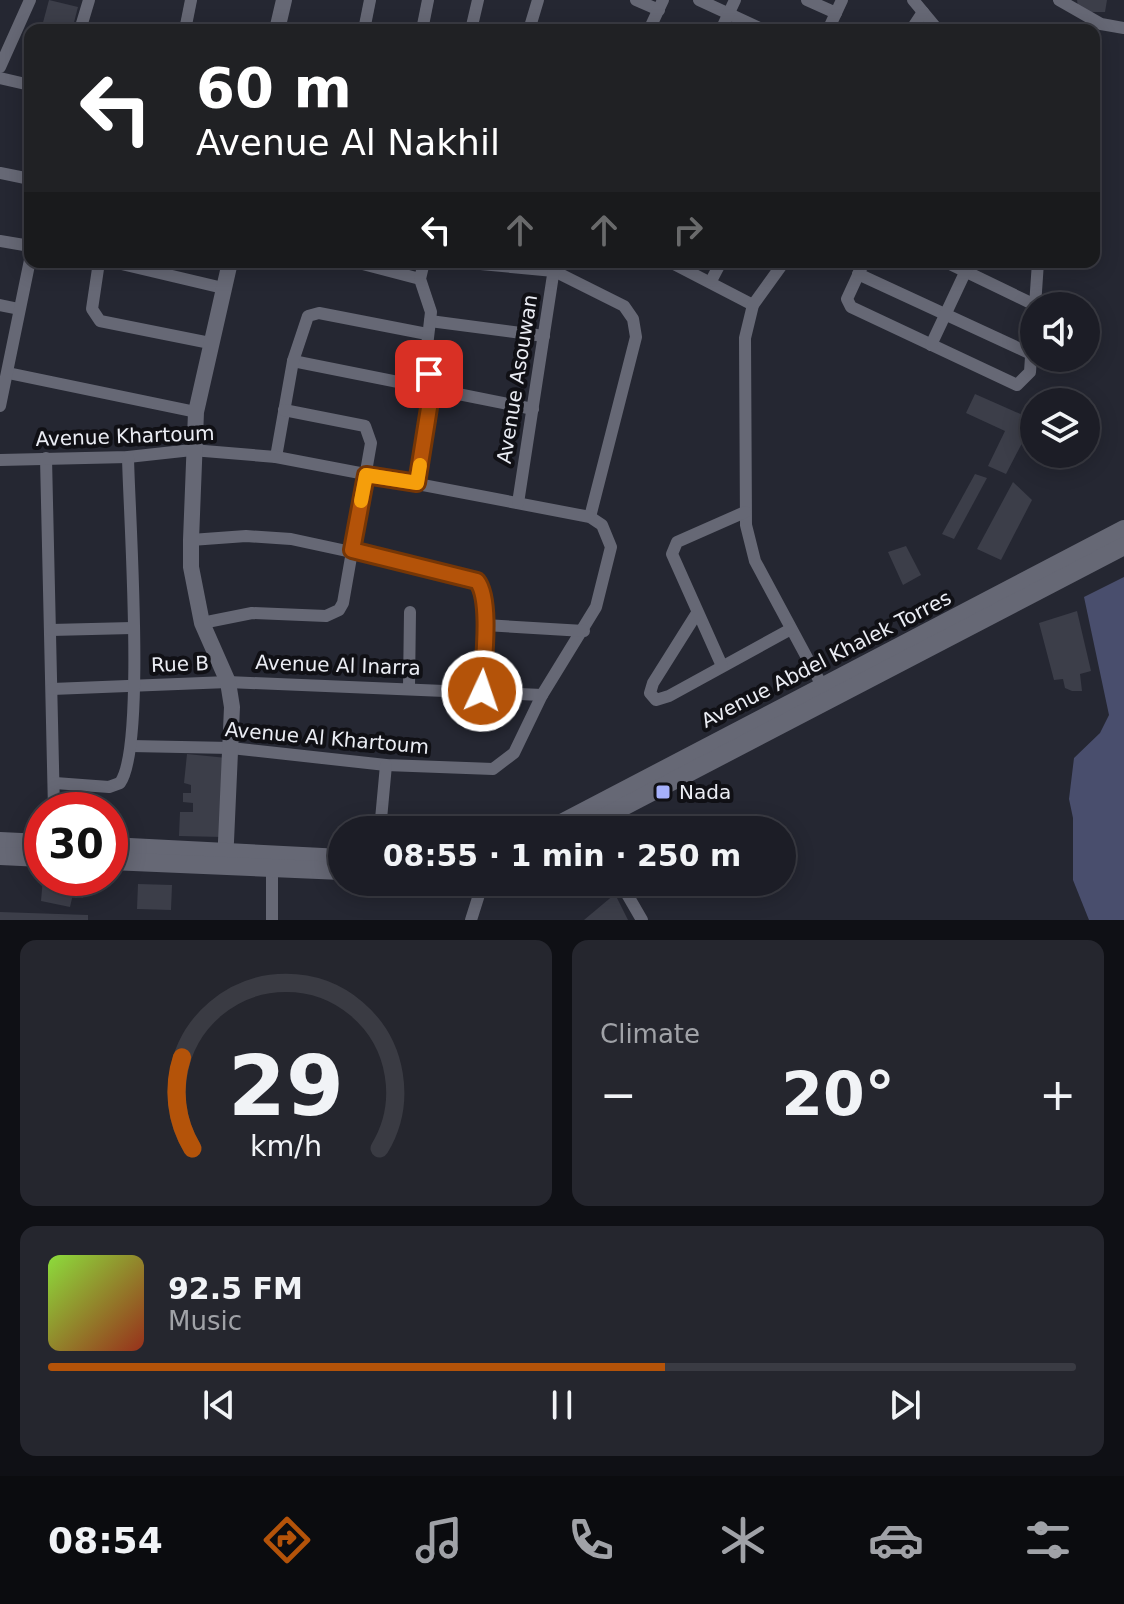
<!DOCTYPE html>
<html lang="en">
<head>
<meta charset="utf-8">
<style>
	:root { --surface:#1c1d26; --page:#25262e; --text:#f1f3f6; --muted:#a0a2a7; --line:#3a3b43; --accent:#b45309 }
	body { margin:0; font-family:"DejaVu Sans",sans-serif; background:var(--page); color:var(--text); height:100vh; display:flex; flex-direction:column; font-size:30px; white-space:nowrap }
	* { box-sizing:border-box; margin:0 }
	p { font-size:26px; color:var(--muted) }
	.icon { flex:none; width:44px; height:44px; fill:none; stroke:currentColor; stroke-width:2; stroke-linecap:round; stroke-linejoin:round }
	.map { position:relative; height:920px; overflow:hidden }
	.sheet { display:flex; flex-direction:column; gap:20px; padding:20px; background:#0f1015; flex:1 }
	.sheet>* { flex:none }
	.hud { position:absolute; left:24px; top:24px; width:1076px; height:244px; border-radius:16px; box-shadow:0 4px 20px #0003,0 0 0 2px var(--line); background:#202124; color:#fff; overflow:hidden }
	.tools { position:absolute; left:1020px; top:292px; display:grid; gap:16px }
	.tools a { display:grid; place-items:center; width:80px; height:80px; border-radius:50%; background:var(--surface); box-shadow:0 4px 20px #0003,0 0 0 2px var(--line); font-size:40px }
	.speed { position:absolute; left:24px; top:792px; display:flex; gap:16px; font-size:40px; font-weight:700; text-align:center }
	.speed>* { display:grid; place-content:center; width:104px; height:104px; border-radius:50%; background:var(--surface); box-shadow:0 4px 20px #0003,0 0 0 2px var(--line); line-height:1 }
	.speed .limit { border:12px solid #d22; background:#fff; color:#111 }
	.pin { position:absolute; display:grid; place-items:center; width:68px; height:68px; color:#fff; margin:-34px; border-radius:16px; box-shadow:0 4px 12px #0006 }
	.me { position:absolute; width:88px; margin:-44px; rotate:3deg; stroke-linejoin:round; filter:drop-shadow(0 0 6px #0008) }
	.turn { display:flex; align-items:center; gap:28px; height:168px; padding:0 40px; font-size:36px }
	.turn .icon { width:104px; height:104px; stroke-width:2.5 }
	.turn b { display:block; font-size:56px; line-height:68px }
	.lanes { display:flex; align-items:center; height:76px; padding:0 40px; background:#0003; justify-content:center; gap:40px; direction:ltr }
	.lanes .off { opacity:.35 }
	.big { font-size:60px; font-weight:800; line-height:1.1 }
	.sheet .card { flex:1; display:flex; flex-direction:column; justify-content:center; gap:12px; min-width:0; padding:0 28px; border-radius:16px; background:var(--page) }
	.sheet .dial { align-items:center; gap:0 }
	.dial svg { height:208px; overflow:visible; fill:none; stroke:var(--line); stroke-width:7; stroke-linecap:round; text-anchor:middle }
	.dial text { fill:var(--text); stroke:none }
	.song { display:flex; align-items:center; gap:24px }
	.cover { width:96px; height:96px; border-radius:12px; background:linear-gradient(135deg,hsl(90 70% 55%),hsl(10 70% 35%)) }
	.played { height:8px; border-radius:4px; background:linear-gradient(90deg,var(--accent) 60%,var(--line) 60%) }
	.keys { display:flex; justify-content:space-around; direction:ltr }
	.heat { display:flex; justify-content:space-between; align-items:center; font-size:44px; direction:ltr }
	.sheet .tiles { flex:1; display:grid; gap:20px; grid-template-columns:1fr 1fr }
	.card:last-child { grid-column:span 2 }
	.trip { position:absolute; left:328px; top:816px; width:468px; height:80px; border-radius:40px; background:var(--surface); box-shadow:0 4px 20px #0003,0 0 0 2px var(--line); font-weight:800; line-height:80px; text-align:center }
	.tabs { display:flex; height:128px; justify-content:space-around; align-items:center; background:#0b0c0f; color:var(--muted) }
	.tabs .icon { width:56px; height:56px }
	.tabs .active { color:var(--accent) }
	.tabs b { font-size:36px; color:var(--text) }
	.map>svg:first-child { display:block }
	.forest { fill:#494e6d }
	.building { fill:#3c3e49 }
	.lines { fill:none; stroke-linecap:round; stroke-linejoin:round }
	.minor { stroke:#666875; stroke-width:12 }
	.tertiary { stroke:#666875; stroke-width:16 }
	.secondary { stroke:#666875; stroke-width:18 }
	.route-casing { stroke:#753606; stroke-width:20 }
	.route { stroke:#b45309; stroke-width:14 }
	.slow { stroke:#f59e0b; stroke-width:14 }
	.poi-dot { fill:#a6b1fc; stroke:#101015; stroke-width:3 }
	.labels { text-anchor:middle; stroke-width:8; stroke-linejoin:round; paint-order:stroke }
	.street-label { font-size:20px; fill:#ebedf4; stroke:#101015 }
	.poi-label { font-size:20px; fill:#ebedf4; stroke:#101015; text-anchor:start }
</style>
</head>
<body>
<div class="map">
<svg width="1124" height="920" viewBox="0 0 1124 920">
	<rect width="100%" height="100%" fill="#252732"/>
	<polygon class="forest" points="1124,577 1124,920 1089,920 1073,880 1073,818 1069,799 1074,758 1100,733 1109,715 1084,597"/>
	<g class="building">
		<polygon points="49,0 78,7 72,30 41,30"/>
		<polygon points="1077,0 1107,0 1105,12 1087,12 1078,6"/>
		<polygon points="975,394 1034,420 1006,474 988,466 1005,431 966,413"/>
		<polygon points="975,474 987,478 954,539 942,534"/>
		<polygon points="1013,482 1032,500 1001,560 977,549"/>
		<polygon points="906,546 921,575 903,585 888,552"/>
		<polygon points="1077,611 1091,671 1080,674 1082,691 1072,691 1065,688 1063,679 1054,680 1039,623"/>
		<polygon points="187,754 227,758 223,837 179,836 180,812 193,812 193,803 183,802 183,793 191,793 191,785 184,783"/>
		<polygon points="43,878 84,878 83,898 73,894 70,907 41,901"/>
		<polygon points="138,884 172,885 171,910 137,909"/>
		<polygon points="615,894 628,920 584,920"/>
		<polygon points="0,912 88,915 88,920 0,920"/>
	</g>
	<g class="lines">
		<g class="minor">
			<polyline points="636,0 659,10"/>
			<polyline points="699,0 764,30"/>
			<polyline points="807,0 836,13"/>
			<polyline points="913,0 938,30"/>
			<polyline points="1059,0 1101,24 1124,28"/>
			<polyline points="80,30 89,0"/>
			<polyline points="155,30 172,30"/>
			<polyline points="185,30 191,0"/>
			<polyline points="364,30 370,0"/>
			<polyline points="422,30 428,0"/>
			<polyline points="471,30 478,0"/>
			<polyline points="529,30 538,0"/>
			<polyline points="649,30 663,0"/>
			<polyline points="721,30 735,0"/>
			<polyline points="828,30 842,0"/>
			<polyline points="911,30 923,12"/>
			<polyline points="0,67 30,0"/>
			<polyline points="0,78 30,85"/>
			<polyline points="0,173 30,179"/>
			<polyline points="0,241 30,246"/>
			<polyline points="99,262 92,309 100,321 210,343"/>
			<polyline points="113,262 223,288"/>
			<polyline points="355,262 420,279"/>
			<polyline points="459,262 554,271 624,306 633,319 636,337 590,517"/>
			<polyline points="670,262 753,305"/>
			<polyline points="784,262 753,305 745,338 746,525 755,561 826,693"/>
			<polyline points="864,262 847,299 851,307 1017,385 1030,372 1034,312"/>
			<polyline points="946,262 1035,305"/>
			<polyline points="858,274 1029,353"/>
			<polyline points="711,281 721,262"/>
			<polyline points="0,305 19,309"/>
			<polyline points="1035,306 1038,262"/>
			<polyline points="430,321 544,336"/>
			<polyline points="931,345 970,262"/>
			<polyline points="293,361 533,409"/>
			<polyline points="8,373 196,412"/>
			<polyline points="0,406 30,260"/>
			<polyline points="276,457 293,361 308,316 319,313 427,334"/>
			<polyline points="46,458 54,810"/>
			<polyline points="0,460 128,457 192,450 276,457 590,517 602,525 611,547 596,607 542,695 514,753 493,769 386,765 231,748 131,746"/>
			<polyline points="417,483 432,389 426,355 431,312 420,279 424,262"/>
			<polyline points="518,503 555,262"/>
			<polyline points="191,540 246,536 291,539 472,578 482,592 482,691"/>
			<polyline points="697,613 653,683 650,693 656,700 669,696 791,629"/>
			<polyline points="202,623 252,613 326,616 339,610 343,603 371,443 365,426 284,410"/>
			<polyline points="485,625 584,631"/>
			<polyline points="51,630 132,628"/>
			<polyline points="722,666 672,554 677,542 745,512"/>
			<polyline points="409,687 410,612"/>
			<polyline points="52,689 228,682 542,695"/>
			<path d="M55,783L109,787L120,783C146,747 129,514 128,457"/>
			<polyline points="380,830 386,765"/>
			<polyline points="620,882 642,920"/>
			<polyline points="272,920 272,868"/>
			<polyline points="471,920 483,882"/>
		</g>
		<g class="tertiary">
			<polyline points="277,30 284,0"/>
			<polyline points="225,864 232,707 228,682 202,623 191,567 191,540 196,412 230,262"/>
		</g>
		<g class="secondary">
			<polyline points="548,830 1124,529"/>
			<polyline points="579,830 1124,546"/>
			<polyline points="0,841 42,843"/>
			<polyline points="110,846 342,858"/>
			<polyline points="0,856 42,858"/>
			<polyline points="110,861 342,871"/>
		</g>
	</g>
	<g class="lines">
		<defs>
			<path id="route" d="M429,374L432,389L417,483L366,475L352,550L477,581C492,600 483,666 482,691"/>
		</defs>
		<use href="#route" class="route-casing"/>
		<use href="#route" class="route"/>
		<polyline class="slow" points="361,501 366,475 417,483 420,465"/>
	</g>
	<rect class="poi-dot" x="655" y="784" width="16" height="16" rx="4"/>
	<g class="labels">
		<g class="street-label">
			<text transform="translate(517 379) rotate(-81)" y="7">Avenue Asouwan</text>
			<text transform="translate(125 436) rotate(-2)" y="7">Avenue Khartoum</text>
			<text transform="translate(826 659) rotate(-27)" y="7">Avenue Abdel Khalek Torres</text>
			<text transform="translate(180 664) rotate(-2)" y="7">Rue B</text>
			<text transform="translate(338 665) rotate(2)" y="7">Avenue Al Inarra</text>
			<text transform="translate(327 738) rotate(5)" y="7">Avenue Al Khartoum</text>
		</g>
		<g class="poi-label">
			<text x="679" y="799">Nada</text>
		</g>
	</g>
</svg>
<div class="tools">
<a><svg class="icon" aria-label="sound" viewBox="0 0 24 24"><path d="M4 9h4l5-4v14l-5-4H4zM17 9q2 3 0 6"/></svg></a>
<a><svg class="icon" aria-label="layers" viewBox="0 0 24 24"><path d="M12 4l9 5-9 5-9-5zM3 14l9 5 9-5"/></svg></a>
</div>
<div class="speed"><div class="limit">30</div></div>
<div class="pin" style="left:429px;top:374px;background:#d93025"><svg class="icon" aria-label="arrive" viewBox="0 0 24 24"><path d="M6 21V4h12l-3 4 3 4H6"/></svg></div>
<svg class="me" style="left:482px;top:691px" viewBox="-20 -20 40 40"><circle r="17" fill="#b45309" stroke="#fff" stroke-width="3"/><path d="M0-11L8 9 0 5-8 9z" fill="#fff"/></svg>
<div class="trip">08:55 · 1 min · 250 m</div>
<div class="hud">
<div class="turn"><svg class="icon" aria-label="left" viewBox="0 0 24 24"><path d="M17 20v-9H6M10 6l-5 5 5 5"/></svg><div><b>60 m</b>Avenue Al Nakhil</div></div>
<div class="lanes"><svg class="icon" aria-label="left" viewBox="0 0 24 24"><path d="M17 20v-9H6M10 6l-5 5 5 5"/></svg><svg class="icon off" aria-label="ahead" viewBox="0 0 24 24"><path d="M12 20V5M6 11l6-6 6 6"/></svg><svg class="icon off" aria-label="ahead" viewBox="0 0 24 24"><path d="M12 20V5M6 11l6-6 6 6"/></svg><svg class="icon off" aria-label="right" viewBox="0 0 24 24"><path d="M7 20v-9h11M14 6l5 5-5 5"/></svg></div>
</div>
</div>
<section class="sheet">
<div class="tiles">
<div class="card dial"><svg viewBox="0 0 100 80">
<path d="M14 69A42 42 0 1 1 86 69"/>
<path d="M14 69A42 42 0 0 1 10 34" stroke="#b45309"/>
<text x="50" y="56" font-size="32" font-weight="700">29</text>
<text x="50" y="72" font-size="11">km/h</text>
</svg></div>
<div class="card"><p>Climate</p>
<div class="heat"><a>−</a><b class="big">20°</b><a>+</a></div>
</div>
<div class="card">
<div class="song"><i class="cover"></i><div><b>92.5 FM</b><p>Music</p></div></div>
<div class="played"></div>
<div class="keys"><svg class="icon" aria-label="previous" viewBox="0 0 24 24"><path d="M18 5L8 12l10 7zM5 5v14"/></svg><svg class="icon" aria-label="pause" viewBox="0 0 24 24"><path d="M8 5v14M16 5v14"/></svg><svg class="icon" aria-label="next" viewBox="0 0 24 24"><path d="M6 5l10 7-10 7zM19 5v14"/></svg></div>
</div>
</div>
</section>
<nav class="tabs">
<b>08:54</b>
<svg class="icon active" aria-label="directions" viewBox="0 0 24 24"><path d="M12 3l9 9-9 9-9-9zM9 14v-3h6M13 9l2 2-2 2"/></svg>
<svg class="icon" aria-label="music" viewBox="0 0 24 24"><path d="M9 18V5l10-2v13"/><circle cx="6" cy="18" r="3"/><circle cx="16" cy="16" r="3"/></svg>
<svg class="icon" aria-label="phone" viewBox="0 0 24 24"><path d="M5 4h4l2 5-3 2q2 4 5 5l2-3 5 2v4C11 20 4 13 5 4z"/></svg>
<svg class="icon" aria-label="climate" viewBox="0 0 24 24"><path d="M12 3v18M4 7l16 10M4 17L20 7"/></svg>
<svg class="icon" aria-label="car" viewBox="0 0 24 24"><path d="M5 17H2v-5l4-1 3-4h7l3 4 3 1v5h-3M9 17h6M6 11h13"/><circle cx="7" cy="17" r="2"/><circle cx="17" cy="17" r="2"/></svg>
<svg class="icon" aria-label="filters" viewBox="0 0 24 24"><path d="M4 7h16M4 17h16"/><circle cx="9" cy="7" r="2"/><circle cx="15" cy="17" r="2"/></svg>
</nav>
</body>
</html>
